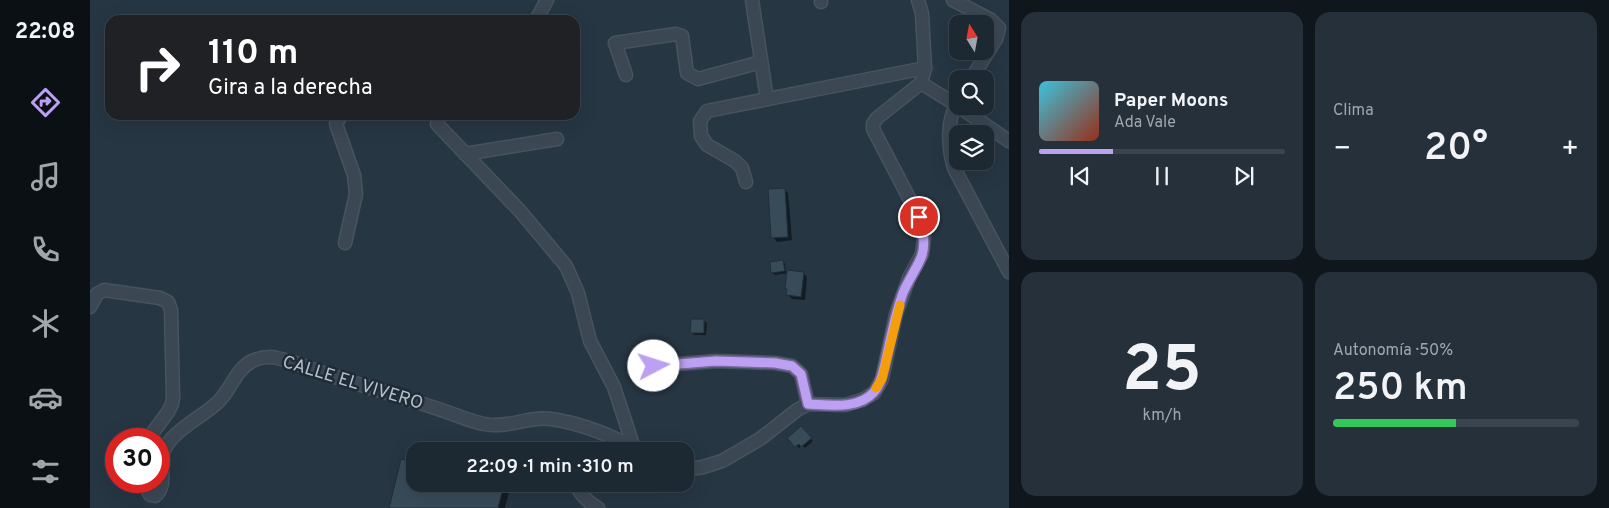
<!DOCTYPE html>
<html lang="es">
<head>
<meta charset="utf-8">
<style>
	:root { --surface:#1c2832; --page:#25303a; --text:#f1f3f6; --muted:#a0a6ac; --line:#3a444d; --accent:#bca0f2 }
	body { margin:0; font-family:Overpass,sans-serif; background:var(--page); color:var(--text); height:100vh; display:flex; flex-direction:column; font-size:19px; white-space:nowrap }
	* { box-sizing:border-box; margin:0 }
	p { font-size:16px; color:var(--muted) }
	.icon { flex:none; width:28px; height:28px; fill:none; stroke:currentColor; stroke-width:2; stroke-linecap:round; stroke-linejoin:round }
	.map { position:relative; flex:1; overflow:hidden }
	.side { display:flex; flex-direction:column; gap:12px; padding:12px; background:#0f161c; width:600px }
	.side>* { flex:none }
	.guide { position:absolute; left:15px; top:15px; width:475px; height:105px; border-radius:15px; box-shadow:0 5px 20px #0002,0 0 0 1px var(--line); background:#202124; color:#fff; overflow:hidden }
	.needle { width:32px; rotate:349deg }
	.controls { position:absolute; left:859px; top:15px; display:grid; gap:10px }
	.controls a { display:grid; place-items:center; width:45px; height:45px; border-radius:10px; background:var(--surface); box-shadow:0 5px 20px #0002,0 0 0 1px var(--line); font-size:25px }
	.speed { position:absolute; left:15px; top:428px; display:flex; gap:10px; font-size:25px; font-weight:700; text-align:center }
	.speed>* { display:grid; place-content:center; width:65px; height:65px; border-radius:50%; background:var(--surface); box-shadow:0 5px 20px #0002,0 0 0 1px var(--line); line-height:1 }
	.speed .limit { border:8px solid #d22; background:#fff; color:#111 }
	.pin { position:absolute; display:grid; place-items:center; width:42px; height:42px; color:#fff; margin:-21px; border:2px solid #fff; border-radius:50%; box-shadow:0 1px 5px #0007 }
	.me { position:absolute; width:55px; margin:-28px; rotate:85deg; stroke-linejoin:round; filter:drop-shadow(0 0 4px #0008) }
	.turn { display:flex; align-items:center; gap:18px; height:105px; padding:0 20px; font-size:22px }
	.turn .icon { width:65px; height:65px; stroke-width:2.5 }
	.turn b { display:block; font-size:35px; line-height:42px }
	.big { font-size:38px; font-weight:600; line-height:1.1 }
	.side .tile { flex:1; display:flex; flex-direction:column; justify-content:center; gap:8px; min-width:0; padding:0 18px; border-radius:15px; background:var(--page) }
	.side .dial { align-items:center; gap:0 }
	.dial b { font-size:65px; line-height:1 }
	.song { display:flex; align-items:center; gap:15px }
	.cover { width:60px; height:60px; border-radius:8px; background:linear-gradient(135deg,hsl(190 70% 55%),hsl(10 70% 35%)) }
	.played { height:5px; border-radius:2px; background:linear-gradient(90deg,var(--accent) 30%,var(--line) 30%) }
	.keys { display:flex; justify-content:space-around; direction:ltr }
	.heat { display:flex; justify-content:space-between; align-items:center; font-size:28px; direction:ltr }
	.charge { height:8px; border-radius:4px; background:linear-gradient(90deg,#34c759 50%,var(--line) 0) }
	.side .tiles { flex:1; display:grid; gap:12px; grid-template-columns:repeat(2,1fr) }
	.trip { position:absolute; left:316px; top:442px; width:288px; height:50px; border-radius:15px; background:var(--surface); box-shadow:0 5px 20px #0002,0 0 0 1px var(--line); font-weight:600; line-height:50px; text-align:center }
	main { display:flex; flex:1; min-height:0 }
	.tab-bar { display:flex; flex-direction:column; width:90px; justify-content:space-around; align-items:center; background:#0b1014; color:var(--muted) }
	.tab-bar .icon { width:35px; height:35px }
	.tab-bar .current { color:var(--accent) }
	.tab-bar b { font-size:22px; color:var(--text) }
	.map>svg:first-child { display:block }
	.shadow { fill:#0007 }
	.building { fill:#384b59; stroke:#212e3a }
	.lines { fill:none; stroke-linecap:round; stroke-linejoin:round }
	.minor-casing { stroke:#47535f; stroke-width:15 }
	.minor { stroke:#3b4753; stroke-width:12 }
	.route-casing { stroke:#7a689d; stroke-width:12 }
	.route { stroke:#bca0f2; stroke-width:9 }
	.slow { stroke:#f59e0b; stroke-width:9 }
	.labels { text-anchor:middle; stroke-width:5; stroke-linejoin:round; paint-order:stroke }
	.street-label { font-size:18px; fill:#b8c2cc; stroke:#1f2c38 }
</style>
</head>
<body>
<main>
<nav class="tab-bar">
<b>22:08</b>
<svg class="icon current" aria-label="directions" viewBox="0 0 24 24"><path d="M12 3l9 9-9 9-9-9zM9 14v-3h6M13 9l2 2-2 2"/></svg>
<svg class="icon" aria-label="music" viewBox="0 0 24 24"><path d="M9 18V5l10-2v13"/><circle cx="6" cy="18" r="3"/><circle cx="16" cy="16" r="3"/></svg>
<svg class="icon" aria-label="phone" viewBox="0 0 24 24"><path d="M5 4h4l2 5-3 2q2 4 5 5l2-3 5 2v4C11 20 4 13 5 4z"/></svg>
<svg class="icon" aria-label="climate" viewBox="0 0 24 24"><path d="M12 3v18M4 7l16 10M4 17L20 7"/></svg>
<svg class="icon" aria-label="car" viewBox="0 0 24 24"><path d="M5 17H2v-5l4-1 3-4h7l3 4 3 1v5h-3M9 17h6M6 11h13"/><circle cx="7" cy="17" r="2"/><circle cx="17" cy="17" r="2"/></svg>
<svg class="icon" aria-label="filters" viewBox="0 0 24 24"><path d="M4 7h16M4 17h16"/><circle cx="9" cy="7" r="2"/><circle cx="15" cy="17" r="2"/></svg>
</nav>
<div class="map">
<svg width="919" height="508" viewBox="0 0 919 508">
	<rect width="100%" height="100%" fill="#263643"/>
	<g class="shadow">
		<polygon points="694,189 698,193 702,240 687,242 683,237"/>
		<polygon points="693,261 695,264 696,271 713,273 717,277 715,300 702,299 698,295 698,290 696,288 698,273 685,275 682,272"/>
		<polygon points="614,321 617,323 616,335 604,335 602,332"/>
		<polygon points="711,428 723,441 715,448 712,445 709,448 699,438"/>
		<polygon points="325,464 325,484 403,484 413,486 419,492 415,508 300,508"/>
	</g>
	<g class="building">
		<polygon points="695,188 698,237 681,238 678,189"/>
		<polygon points="693,260 695,271 681,273 680,262"/>
		<polygon points="697,270 714,272 711,297 696,295 697,289 695,289"/>
		<polygon points="601,319 614,319 614,333 600,333"/>
		<polygon points="711,426 722,438 711,447 709,444 705,447 697,438"/>
		<polygon points="311,459 325,463 325,484 408,484 414,485 408,508 299,508"/>
	</g>
	<g class="lines">
		<defs>
			<g id="minor">
				<polyline points="662,0 677,99"/>
				<polyline points="731,0 731,2"/>
				<polyline points="863,0 901,20 909,28 906,39 881,79"/>
				<polyline points="446,20 457,0"/>
				<polyline points="536,75 525,43 586,34 592,36 597,73 608,79 671,62"/>
				<polyline points="831,83 868,106"/>
				<path d="M868,101C856,121 858,147 864,168L919,272"/>
				<polyline points="868,106 919,141"/>
				<polyline points="251,115 246,124 264,175 266,194 255,243"/>
				<polyline points="347,124 430,211 476,266 488,293 500,341 524,387 544,448"/>
				<polyline points="375,154 467,139"/>
				<polyline points="656,182 652,168 645,161 617,145 611,136 610,121 617,111 835,68"/>
				<polyline points="0,307 7,294 14,290 70,298 78,302 81,310 83,397 82,404 78,412 58,439"/>
				<polyline points="564,366 626,361 685,363 702,366 711,374 718,404"/>
				<polyline points="595,470 613,467 632,461 670,439 707,410 718,404 755,405 772,400 784,393 792,379 806,314 819,278 832,254 834,238 829,217 783,129 783,124 787,118 831,83 835,68 832,14 828,0"/>
				<path d="M53,481L60,495L65,496C78,486 69,466 73,453C80,431 113,417 128,402C141,390 145,370 162,361C169,358 179,356 187,358C207,362 226,371 245,377C282,389 320,399 357,412C372,417 389,425 404,425C424,426 441,416 461,419C490,423 524,436 549,451"/>
				<path d="M485,484C491,495 497,502 508,508"/>
			</g>
		</defs>
		<use href="#minor" class="minor-casing"/>
		<use href="#minor" class="minor"/>
	</g>
	<g class="lines">
		<defs>
			<path id="route" d="M564,366L626,361L685,363L702,366L711,374L718,404C739,405 768,410 784,392C790,386 792,376 794,368C800,343 804,317 813,293C818,280 828,267 832,255C836,242 832,229 829,217"/>
		</defs>
		<use href="#route" class="route-casing"/>
		<use href="#route" class="route"/>
		<polyline class="slow" points="786,388 792,379 810,305"/>
	</g>
	<g class="labels">
		<g class="street-label">
			<text transform="translate(263 382) rotate(17)" y="6">CALLE EL VIVERO</text>
		</g>
	</g>
</svg>
<div class="controls">
<a><svg class="needle" viewBox="-14 -14 28 28"><path d="M0-13l5 13h-10z" fill="#e53935"/><path d="M0 13l5-13h-10z" fill="#a0a6ac"/></svg></a>
<a><svg class="icon" aria-label="search" viewBox="0 0 24 24"><circle cx="10" cy="10" r="6"/><path d="M15 15l6 6"/></svg></a>
<a><svg class="icon" aria-label="layers" viewBox="0 0 24 24"><path d="M12 4l9 5-9 5-9-5zM3 14l9 5 9-5"/></svg></a>
</div>
<div class="speed"><div class="limit">30</div></div>
<div class="pin" style="left:829px;top:217px;background:#d93025"><svg class="icon" aria-label="arrive" viewBox="0 0 24 24"><path d="M6 21V4h12l-3 4 3 4H6"/></svg></div>
<svg class="me" style="left:564px;top:366px" viewBox="-20 -20 40 40"><circle r="19" fill="#fff"/><path d="M0-13L10 11 0 6-10 11z" fill="#bca0f2"/></svg>
<div class="trip">22:09 · 1 min · 310 m</div>
<div class="guide">
<div class="turn"><svg class="icon" aria-label="right" viewBox="0 0 24 24"><path d="M7 20v-9h11M14 6l5 5-5 5"/></svg><div><b>110 m</b>Gira a la derecha</div></div>
</div>
</div>
<section class="side">
<div class="tiles">
<div class="tile">
<div class="song"><i class="cover"></i><div><b>Paper Moons</b><p>Ada Vale</p></div></div>
<div class="played"></div>
<div class="keys"><svg class="icon" aria-label="previous" viewBox="0 0 24 24"><path d="M18 5L8 12l10 7zM5 5v14"/></svg><svg class="icon" aria-label="pause" viewBox="0 0 24 24"><path d="M8 5v14M16 5v14"/></svg><svg class="icon" aria-label="next" viewBox="0 0 24 24"><path d="M6 5l10 7-10 7zM19 5v14"/></svg></div>
</div>
<div class="tile"><p>Clima</p>
<div class="heat"><a>−</a><b class="big">20°</b><a>+</a></div>
</div>
<div class="tile dial"><b>25</b><p>km/h</p></div>
<div class="tile"><p>Autonomía · 50%</p><b class="big">250 km</b><div class="charge"></div></div>
</div>
</section>
</main>
</body>
</html>
